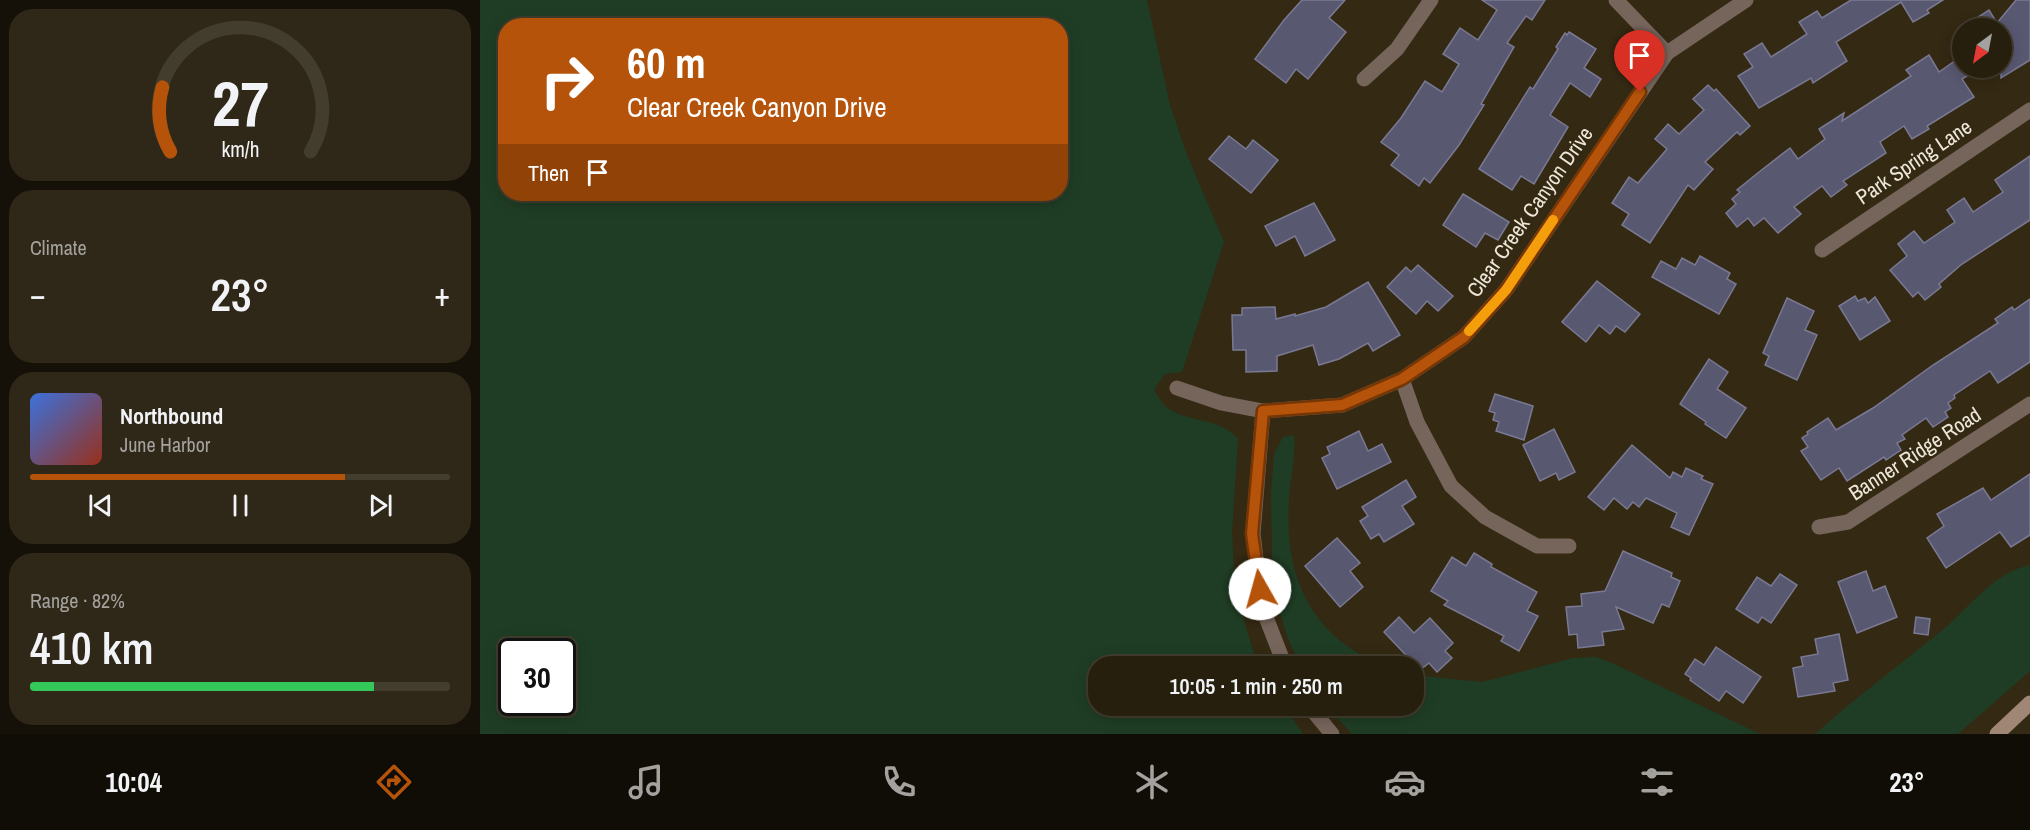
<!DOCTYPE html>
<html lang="en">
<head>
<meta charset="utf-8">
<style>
	:root { --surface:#271f0e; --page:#2f2717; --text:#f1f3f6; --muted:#a4a29e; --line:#433d2e; --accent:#b45309 }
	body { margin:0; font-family:"Archivo Narrow",sans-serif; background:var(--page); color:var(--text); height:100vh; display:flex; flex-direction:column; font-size:22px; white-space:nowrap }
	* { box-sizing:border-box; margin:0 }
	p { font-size:20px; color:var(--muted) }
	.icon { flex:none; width:33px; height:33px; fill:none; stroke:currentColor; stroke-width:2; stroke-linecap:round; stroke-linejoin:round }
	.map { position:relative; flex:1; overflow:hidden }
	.sheet { display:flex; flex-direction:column; gap:9px; padding:9px; background:#151108; width:480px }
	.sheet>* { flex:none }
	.banner { position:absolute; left:18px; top:18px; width:570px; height:183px; border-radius:24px; box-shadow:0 3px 15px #0003,0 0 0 2px var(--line); background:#b45309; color:#fff; overflow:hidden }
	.needle { width:39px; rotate:212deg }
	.buttons { position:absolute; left:1472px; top:18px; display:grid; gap:12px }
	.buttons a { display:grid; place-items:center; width:60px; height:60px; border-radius:50%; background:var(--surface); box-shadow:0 3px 15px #0003,0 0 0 2px var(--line); font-size:30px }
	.speed { position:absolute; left:18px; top:638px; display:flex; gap:12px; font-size:30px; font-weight:700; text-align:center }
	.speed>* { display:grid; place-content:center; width:78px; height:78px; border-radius:50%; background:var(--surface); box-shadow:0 3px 15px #0003,0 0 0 2px var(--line); line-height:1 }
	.speed .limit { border:3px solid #111; border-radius:9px; background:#fff; color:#111 }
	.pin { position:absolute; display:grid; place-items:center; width:51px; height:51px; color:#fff; margin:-62px -26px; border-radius:50% 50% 50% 0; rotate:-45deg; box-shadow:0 0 6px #0007 }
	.pin .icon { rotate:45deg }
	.me { position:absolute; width:66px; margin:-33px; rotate:353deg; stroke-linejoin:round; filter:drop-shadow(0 0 4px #0008) }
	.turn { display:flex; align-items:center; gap:21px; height:126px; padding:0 30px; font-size:27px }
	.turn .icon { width:78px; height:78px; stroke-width:2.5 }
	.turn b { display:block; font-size:42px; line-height:51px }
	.then { display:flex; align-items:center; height:57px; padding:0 30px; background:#0003; gap:12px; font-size:22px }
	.big { font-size:45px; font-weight:600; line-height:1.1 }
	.sheet .card { flex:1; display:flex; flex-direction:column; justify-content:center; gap:9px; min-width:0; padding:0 21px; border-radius:24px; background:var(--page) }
	.sheet .dial { align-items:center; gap:0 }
	.dial svg { height:156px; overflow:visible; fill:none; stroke:var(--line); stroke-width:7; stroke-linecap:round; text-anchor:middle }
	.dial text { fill:var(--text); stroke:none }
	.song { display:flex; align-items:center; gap:18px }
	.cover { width:72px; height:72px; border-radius:9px; background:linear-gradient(135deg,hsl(220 70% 55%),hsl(10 70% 35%)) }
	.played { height:6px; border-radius:3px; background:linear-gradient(90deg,var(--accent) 75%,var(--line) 75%) }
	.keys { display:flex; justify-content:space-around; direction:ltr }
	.heat { display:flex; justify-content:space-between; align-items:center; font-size:33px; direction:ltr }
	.charge { height:9px; border-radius:4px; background:linear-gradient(90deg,#34c759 82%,var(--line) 0) }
	.trip { position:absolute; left:608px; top:656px; width:336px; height:60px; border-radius:24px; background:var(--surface); box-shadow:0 3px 15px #0003,0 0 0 2px var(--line); font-weight:600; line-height:60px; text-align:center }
	.tabs { display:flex; height:96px; justify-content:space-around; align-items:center; background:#100c06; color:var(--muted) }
	.tabs .icon { width:42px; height:42px }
	.tabs .on { color:var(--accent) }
	.tabs b { font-size:27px; color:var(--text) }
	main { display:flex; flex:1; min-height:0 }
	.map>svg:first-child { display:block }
	.green { fill:#1f3d24; fill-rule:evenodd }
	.building { fill:#595871; stroke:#7a7993; stroke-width:1.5 }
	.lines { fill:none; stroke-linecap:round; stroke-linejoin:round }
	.minor { stroke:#76655b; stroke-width:15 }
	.secondary { stroke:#a08675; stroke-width:15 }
	.route-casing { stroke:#753606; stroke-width:15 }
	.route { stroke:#b45309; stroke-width:10 }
	.slow { stroke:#f59e0b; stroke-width:10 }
	.labels { text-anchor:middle; stroke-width:4.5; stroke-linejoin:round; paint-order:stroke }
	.street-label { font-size:21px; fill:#eee7d9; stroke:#342912 }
</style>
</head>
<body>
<main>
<section class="sheet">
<div class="card dial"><svg viewBox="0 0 100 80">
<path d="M14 69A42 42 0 1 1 86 69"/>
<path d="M14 69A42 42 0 0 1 10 36" stroke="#b45309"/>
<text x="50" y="56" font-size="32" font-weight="700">27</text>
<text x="50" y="72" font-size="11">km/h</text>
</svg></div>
<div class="card"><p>Climate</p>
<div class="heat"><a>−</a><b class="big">23°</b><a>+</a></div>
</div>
<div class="card">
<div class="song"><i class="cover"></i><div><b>Northbound</b><p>June Harbor</p></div></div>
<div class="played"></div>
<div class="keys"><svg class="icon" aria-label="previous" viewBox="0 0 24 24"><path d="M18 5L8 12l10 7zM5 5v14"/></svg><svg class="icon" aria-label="pause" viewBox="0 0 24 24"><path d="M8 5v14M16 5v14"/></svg><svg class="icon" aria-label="next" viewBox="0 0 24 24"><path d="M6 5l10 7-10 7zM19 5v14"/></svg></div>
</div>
<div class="card"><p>Range · 82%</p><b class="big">410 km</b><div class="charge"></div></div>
</section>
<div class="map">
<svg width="1550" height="734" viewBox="0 0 1550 734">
	<rect width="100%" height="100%" fill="#342912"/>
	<g class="green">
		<path d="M0,0H667L690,105L707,155L744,242L702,372L685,374L674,390C678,395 681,402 685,406C707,424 739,416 758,439L752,531L755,591L776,660L779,666H618V705H804L823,734H0ZM26,26H580V194H26ZM32,651H82V702H32Z"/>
		<path d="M814,435C816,456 810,477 809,499C804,576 829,635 904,666H821L808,639L794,591L792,558L791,492L794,454L803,437Z"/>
		<path d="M1550,565V671L1478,734H1335C1375,698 1418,666 1459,633C1488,610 1513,572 1550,565Z"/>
		<polygon points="1115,657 1130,662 1280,734 872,734 845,705 933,705 933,675 1002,682 1093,658"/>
	</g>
	<g class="building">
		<polygon points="822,0 865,0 849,18 866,32 828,79 816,69 806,83 775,59 804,20"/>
		<polygon points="1002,0 1065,0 1052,20 1046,16 1027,43 1034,47 1001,104 1004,105 979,145 950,183 944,178 939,186 911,165 919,155 901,142 921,118 945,81 962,92 979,64 963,54 980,28 998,40 1017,10"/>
		<polygon points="1371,0 1463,0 1447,10 1449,13 1433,22 1421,2 1356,42 1367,61 1333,83 1331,78 1279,108 1258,76 1273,67 1264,54 1282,43 1291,57 1327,34 1319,22 1337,11 1342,18"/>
		<polygon points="1536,0 1550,0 1550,60 1521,78 1521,28 1481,28 1509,10 1517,23"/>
		<polygon points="1089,32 1116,49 1104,68 1121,79 1110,97 1090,83 1070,115 1088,127 1054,184 1041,176 1032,190 999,169 1050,87 1053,89 1078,49 1076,47 1085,33 1087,35"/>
		<polygon points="1449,55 1459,72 1482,56 1482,68 1500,68 1482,79 1494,97 1447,126 1449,129 1432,139 1424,126 1400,142 1406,153 1363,181 1367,185 1351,197 1342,186 1314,207 1321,214 1298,233 1284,218 1274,226 1268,218 1257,227 1246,213 1256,204 1252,199 1260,192 1257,190 1279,172 1310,148 1318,159 1345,139 1339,129 1364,113 1362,121 1431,76 1426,70"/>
		<polygon points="1228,85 1234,91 1236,89 1270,126 1260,135 1257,132 1225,162 1233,169 1214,190 1208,185 1170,243 1142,225 1149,214 1132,203 1149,177 1158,183 1187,149 1175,139 1188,124 1199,134 1224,110 1213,99"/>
		<polygon points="749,136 766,149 773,140 798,160 771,193 729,159"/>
		<polygon points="1550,156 1550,220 1482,264 1459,284 1461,287 1445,300 1438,292 1433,297 1410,270 1427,256 1418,244 1434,231 1444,243 1475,222 1467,210 1484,198 1493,212 1523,192 1515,180"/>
		<polygon points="983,194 1029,222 1018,240 1005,233 996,247 963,225"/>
		<polygon points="834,203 855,240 825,256 815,236 796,246 785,226"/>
		<polygon points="1220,256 1250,273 1247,279 1256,284 1239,314 1172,277 1181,261 1196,269 1202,258 1215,265"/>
		<polygon points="938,265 973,296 958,311 947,301 936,314 907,287 926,267 931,272"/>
		<polygon points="1117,281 1160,314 1145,332 1136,326 1130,334 1119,325 1106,342 1082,322"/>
		<polygon points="888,282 920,335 893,351 888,343 859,359 839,365 833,345 797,356 797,371 766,372 766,350 753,350 752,315 762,315 762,308 795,307 796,319 815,314 815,316 846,307"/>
		<polygon points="1375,296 1378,301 1385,298 1388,303 1395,297 1410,321 1380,340 1359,306"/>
		<polygon points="1307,298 1334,311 1325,330 1337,335 1317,380 1285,365 1289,356 1283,353"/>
		<polygon points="1550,299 1550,362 1518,383 1510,371 1474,395 1475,398 1468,403 1471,408 1465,412 1468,417 1453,427 1446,418 1422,435 1425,439 1417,443 1421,450 1406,460 1404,457 1367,481 1359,468 1341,480 1321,451 1328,447 1322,438 1328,434 1327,432 1348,418 1356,430 1393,408 1453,365 1518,323 1515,319 1532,307 1534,310"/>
		<polygon points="1229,359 1248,372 1237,389 1266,408 1246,438 1225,424 1226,422 1200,404"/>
		<polygon points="1015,394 1053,406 1044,440 1016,431 1019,422 1013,420 1015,413 1009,411"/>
		<polygon points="1074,429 1095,472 1079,480 1076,473 1060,481 1043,445"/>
		<polygon points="879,431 888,451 902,444 911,462 857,489 842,458 850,454 847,447"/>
		<polygon points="1152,445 1190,478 1193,472 1202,477 1206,468 1223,476 1221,479 1233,484 1209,535 1191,527 1197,513 1166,498 1159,507 1153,502 1147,509 1134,498 1124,510 1108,497"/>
		<polygon points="1550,474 1550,535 1531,547 1520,532 1466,568 1447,538 1464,526 1457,514 1503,488 1511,500"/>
		<polygon points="926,480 936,497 922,506 934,524 904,542 899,534 891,539 880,521 888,516 882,507"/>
		<polygon points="857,538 880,563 870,571 883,587 860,607 825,566"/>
		<polygon points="1143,551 1192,573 1191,577 1200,581 1189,607 1182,604 1173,623 1136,607 1144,629 1122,632 1124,645 1098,648 1097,634 1089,635 1086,607 1102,606 1101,594 1125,591"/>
		<polygon points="994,553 1012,564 1011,567 1057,592 1047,611 1058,616 1039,651 1021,641 1024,636 964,605 968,601 951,591 972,557 986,566"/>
		<polygon points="1386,571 1393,591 1405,586 1417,617 1377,633 1358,582"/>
		<polygon points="1300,574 1317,585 1291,623 1282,617 1278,623 1256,609 1277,577 1291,586"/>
		<polygon points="919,617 934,633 950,618 973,643 965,651 972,658 957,672 949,663 940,670 904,632"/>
		<polygon points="1436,617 1450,619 1448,635 1434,633"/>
		<polygon points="1359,634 1368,680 1353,683 1355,691 1318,697 1313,668 1323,666 1321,657 1338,654 1335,639"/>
		<polygon points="1236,647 1281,677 1263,703 1246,691 1239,701 1210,680 1211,678 1205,674 1215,659 1224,665"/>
	</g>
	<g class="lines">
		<g class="minor">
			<polyline points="1136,0 1187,53"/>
			<polyline points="884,79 917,49 951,0"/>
			<polyline points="1342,250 1550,110"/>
			<polyline points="922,379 937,422 971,486 1005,517 1057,546 1089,546"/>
			<polyline points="697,388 741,403 783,411 862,405 922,379 984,337 1026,290 1187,53 1266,0"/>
			<polyline points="783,411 773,534 782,607 805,666"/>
			<polyline points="1339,527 1368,522 1550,404"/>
			<polyline points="828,705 852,734"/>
		</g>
		<polyline class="secondary" points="1517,734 1550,703"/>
	</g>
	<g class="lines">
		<defs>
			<polyline id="route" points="780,589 772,534 783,411 862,405 922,379 984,337 1026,290 1160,92"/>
		</defs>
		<use href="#route" class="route-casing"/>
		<use href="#route" class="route"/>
		<polyline class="slow" points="989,331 1026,290 1073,220"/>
	</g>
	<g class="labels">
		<g class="street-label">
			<text transform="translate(1434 162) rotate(-34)" y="7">Park Spring Lane</text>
			<text transform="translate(1050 212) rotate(-55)" y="7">Clear Creek Canyon Drive</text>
			<text transform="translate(1435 454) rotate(-33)" y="7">Banner Ridge Road</text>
		</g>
	</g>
</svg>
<div class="buttons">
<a><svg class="needle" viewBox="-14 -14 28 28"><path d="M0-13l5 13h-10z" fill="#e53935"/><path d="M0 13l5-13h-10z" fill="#a4a29e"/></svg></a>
</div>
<div class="speed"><div class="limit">30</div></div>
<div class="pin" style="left:1160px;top:92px;background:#d93025"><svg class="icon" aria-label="arrive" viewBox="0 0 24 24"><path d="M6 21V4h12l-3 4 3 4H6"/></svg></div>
<svg class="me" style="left:780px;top:589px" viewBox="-20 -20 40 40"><circle r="19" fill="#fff"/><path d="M0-13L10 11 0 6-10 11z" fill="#b45309"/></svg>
<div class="trip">10:05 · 1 min · 250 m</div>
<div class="banner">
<div class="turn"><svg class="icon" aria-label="right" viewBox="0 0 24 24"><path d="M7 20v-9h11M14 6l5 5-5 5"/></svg><div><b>60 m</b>Clear Creek Canyon Drive</div></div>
<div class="then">Then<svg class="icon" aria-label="arrive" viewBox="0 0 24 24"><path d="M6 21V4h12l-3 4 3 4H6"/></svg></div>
</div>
</div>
</main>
<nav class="tabs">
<b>10:04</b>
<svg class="icon on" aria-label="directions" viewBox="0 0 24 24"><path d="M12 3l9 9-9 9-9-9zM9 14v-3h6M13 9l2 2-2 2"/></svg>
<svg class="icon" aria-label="music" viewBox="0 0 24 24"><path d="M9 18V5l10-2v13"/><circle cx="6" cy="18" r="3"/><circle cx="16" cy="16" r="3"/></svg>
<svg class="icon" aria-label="phone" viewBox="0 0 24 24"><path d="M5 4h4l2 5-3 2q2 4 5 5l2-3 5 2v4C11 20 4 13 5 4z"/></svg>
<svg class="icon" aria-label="climate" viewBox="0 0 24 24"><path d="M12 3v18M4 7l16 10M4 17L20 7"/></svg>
<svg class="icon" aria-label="car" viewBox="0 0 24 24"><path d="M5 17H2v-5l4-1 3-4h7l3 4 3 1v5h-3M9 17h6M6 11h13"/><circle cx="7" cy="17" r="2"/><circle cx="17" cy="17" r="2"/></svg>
<svg class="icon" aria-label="filters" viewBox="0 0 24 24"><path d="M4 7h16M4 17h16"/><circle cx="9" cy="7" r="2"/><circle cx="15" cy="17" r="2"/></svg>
<b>23°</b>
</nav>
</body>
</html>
